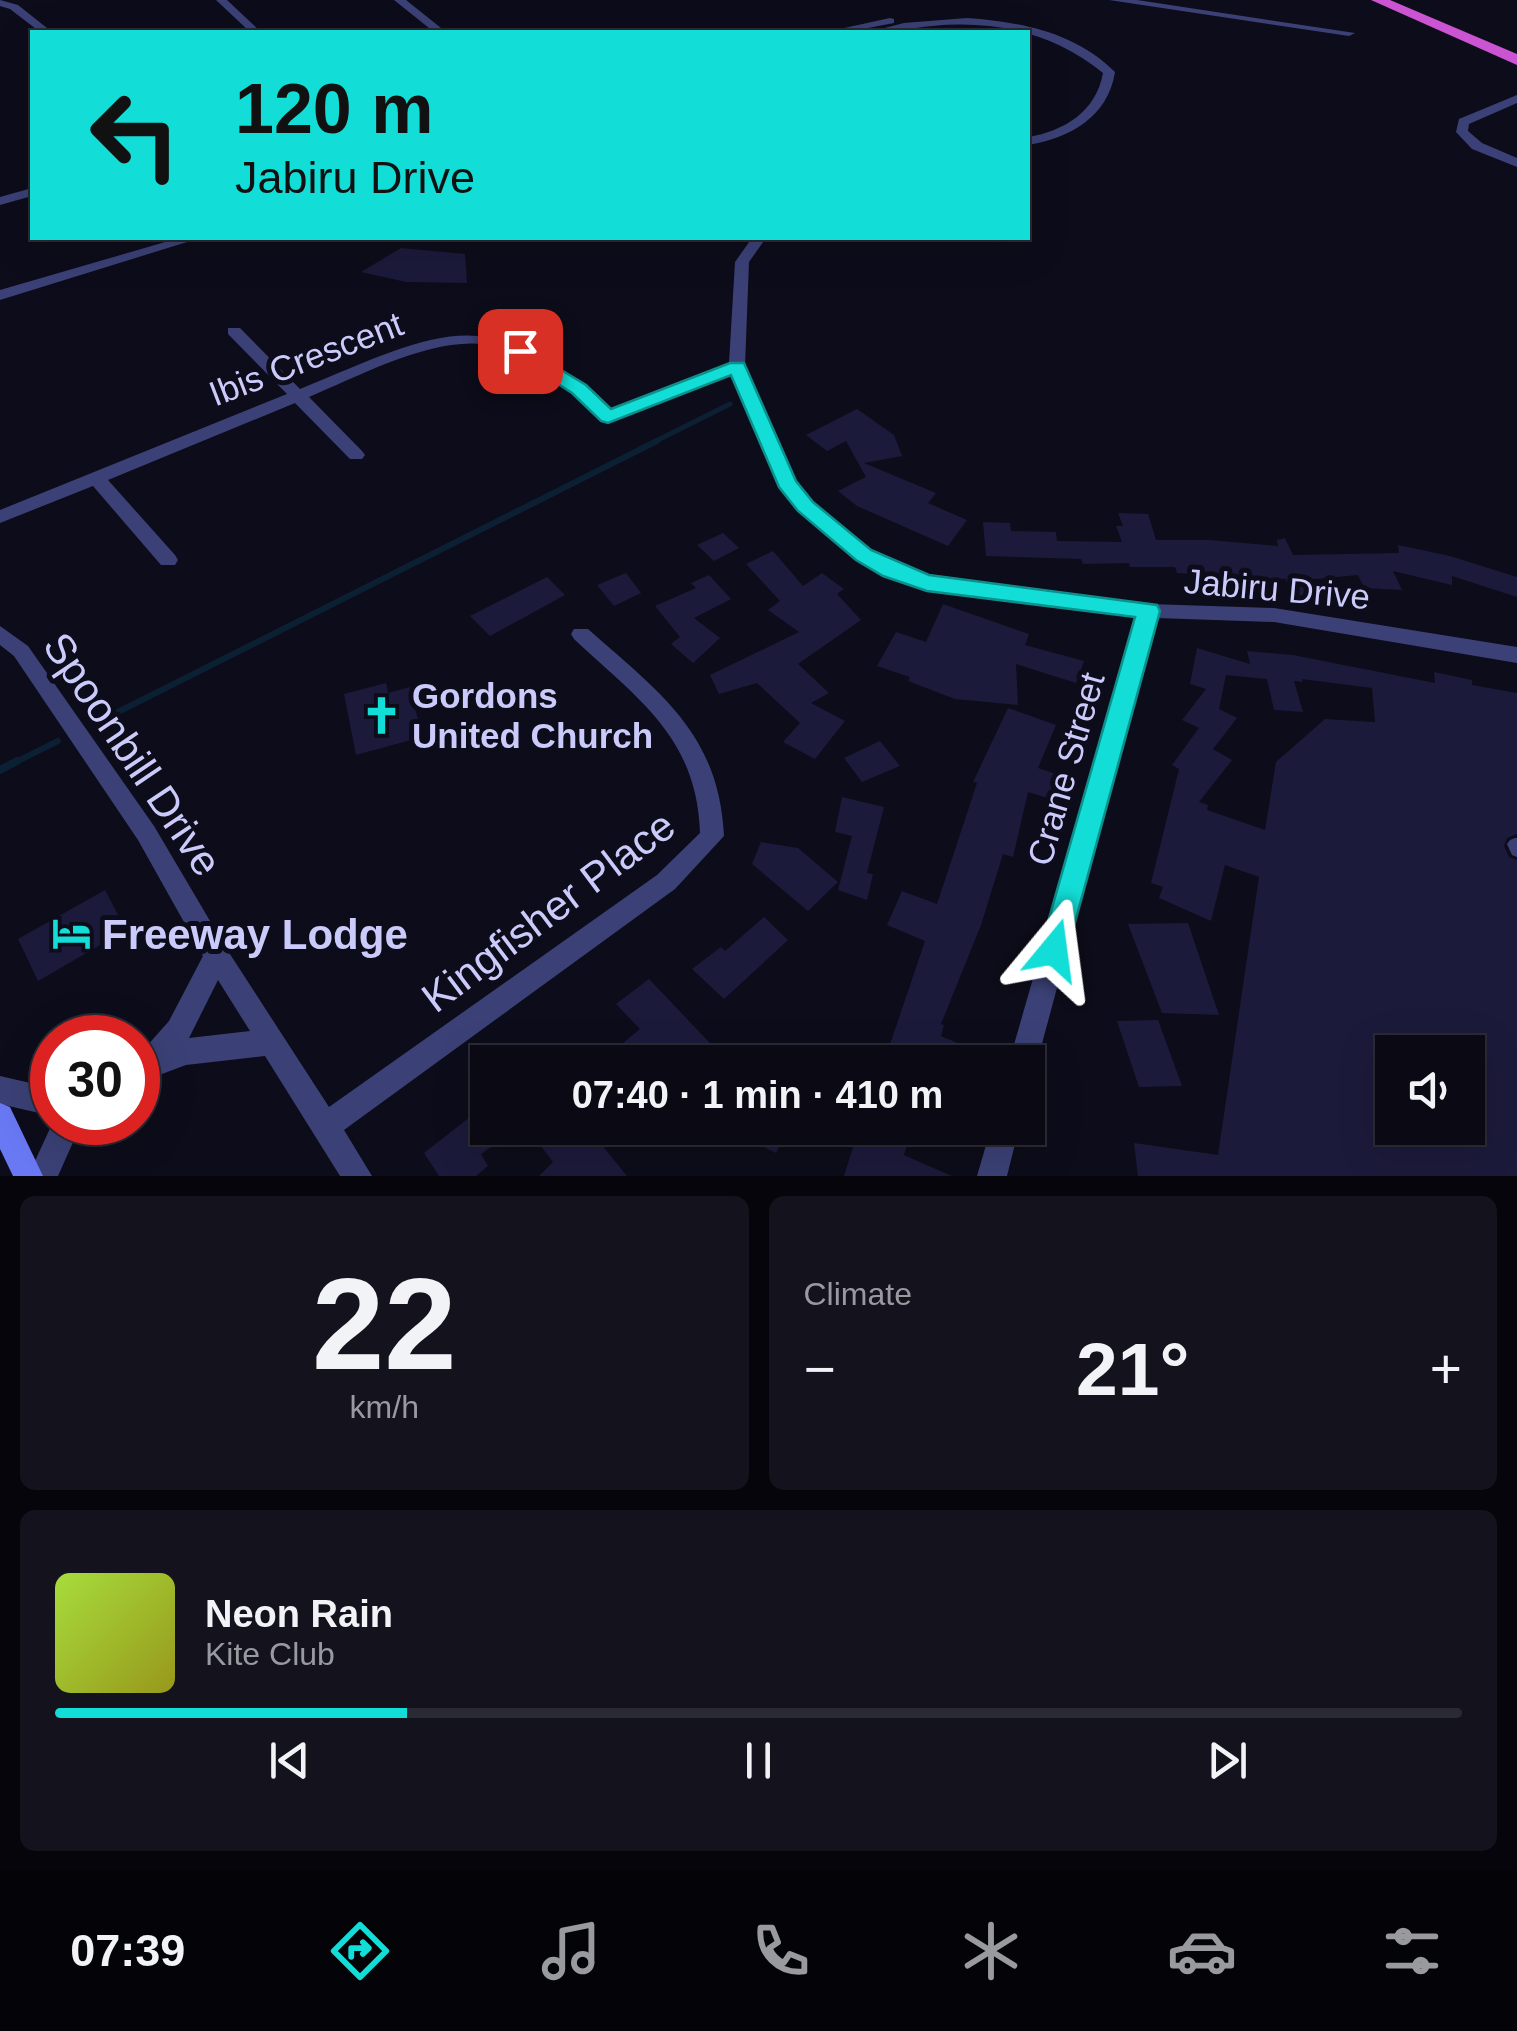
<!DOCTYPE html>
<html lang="en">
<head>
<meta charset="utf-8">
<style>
	:root { --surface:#0a0914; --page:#13121d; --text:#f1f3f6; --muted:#999aa0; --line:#2a2a34; --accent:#12ded7 }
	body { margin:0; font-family:Arial,sans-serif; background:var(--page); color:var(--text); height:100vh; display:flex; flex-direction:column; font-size:38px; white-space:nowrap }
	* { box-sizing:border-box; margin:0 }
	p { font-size:32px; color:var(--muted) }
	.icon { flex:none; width:55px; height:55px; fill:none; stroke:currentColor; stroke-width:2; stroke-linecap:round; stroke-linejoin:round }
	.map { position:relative; height:1176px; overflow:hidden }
	.panel { display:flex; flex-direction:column; gap:20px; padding:20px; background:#06050b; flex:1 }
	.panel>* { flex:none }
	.top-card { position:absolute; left:30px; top:30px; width:1000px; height:210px; border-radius:0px; box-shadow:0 10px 40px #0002,0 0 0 2px var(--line); background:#12ded7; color:#111; overflow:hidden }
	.buttons { position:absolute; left:1375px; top:1035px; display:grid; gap:20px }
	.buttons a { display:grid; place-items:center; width:110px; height:110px; border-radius:0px; background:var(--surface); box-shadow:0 10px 40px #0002,0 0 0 2px var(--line); font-size:50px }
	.speed { position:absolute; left:30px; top:1015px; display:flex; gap:20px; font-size:50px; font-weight:700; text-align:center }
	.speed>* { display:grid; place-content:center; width:130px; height:130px; border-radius:50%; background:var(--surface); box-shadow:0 10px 40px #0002,0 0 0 2px var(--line); line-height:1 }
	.speed .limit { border:15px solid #d22; background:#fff; color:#111 }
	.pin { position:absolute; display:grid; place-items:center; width:85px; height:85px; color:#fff; margin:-42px; border-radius:20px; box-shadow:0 5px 15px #0006 }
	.me { position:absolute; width:110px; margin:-55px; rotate:16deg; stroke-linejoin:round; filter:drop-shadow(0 0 8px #0008) }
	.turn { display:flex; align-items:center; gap:35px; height:210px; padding:0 40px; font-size:45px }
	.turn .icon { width:130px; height:130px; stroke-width:2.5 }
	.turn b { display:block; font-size:70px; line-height:85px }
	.big { font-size:75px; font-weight:700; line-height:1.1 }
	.panel .card { flex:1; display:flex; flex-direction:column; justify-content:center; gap:15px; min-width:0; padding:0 35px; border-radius:15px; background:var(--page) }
	.panel .dial { align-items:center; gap:0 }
	.dial b { font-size:130px; line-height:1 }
	.song { display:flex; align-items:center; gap:30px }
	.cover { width:120px; height:120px; border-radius:15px; background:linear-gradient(135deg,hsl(80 70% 55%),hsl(60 70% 35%)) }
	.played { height:10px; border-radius:5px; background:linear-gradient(90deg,var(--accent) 25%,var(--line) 25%) }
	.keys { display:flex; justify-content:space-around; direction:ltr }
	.heat { display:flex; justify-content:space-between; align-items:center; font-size:55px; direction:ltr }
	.panel .tiles { flex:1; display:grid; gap:20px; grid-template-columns:1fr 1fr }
	.card:last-child { grid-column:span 2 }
	.trip { position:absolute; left:470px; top:1045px; width:575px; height:100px; border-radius:0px; background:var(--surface); box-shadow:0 10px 40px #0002,0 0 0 2px var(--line); font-weight:700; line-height:100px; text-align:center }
	.tab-bar { display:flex; height:160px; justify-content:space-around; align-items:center; background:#040408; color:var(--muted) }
	.tab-bar .icon { width:70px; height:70px }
	.tab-bar .on { color:var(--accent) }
	.tab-bar b { font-size:45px; color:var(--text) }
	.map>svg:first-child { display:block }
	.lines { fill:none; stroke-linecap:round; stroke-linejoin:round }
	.stream-far2 { stroke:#0c2034; stroke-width:5 }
	.stream-far1 { stroke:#0c2034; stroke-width:6 }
	.stream { stroke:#0c2034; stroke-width:8 }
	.building { fill:#1c1a3a; fill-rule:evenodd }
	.service { fill:#3b4176; fill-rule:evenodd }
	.minor { fill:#3b4176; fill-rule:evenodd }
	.secondary { fill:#6978f3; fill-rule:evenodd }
	.trunk { fill:#cb54d2; fill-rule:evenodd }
	.route { fill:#12ded7; stroke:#0c908c; stroke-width:2.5 }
	.labels { text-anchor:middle; stroke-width:10; stroke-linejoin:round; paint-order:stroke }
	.street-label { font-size:35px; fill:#cacbfb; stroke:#0d0c1a }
	.poi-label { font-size:35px; font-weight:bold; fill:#cacbfb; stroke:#0d0c1a; text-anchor:start }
	.near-street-label { font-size:42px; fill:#cacbfb; stroke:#0d0c1a }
	.near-poi-label { font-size:42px; font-weight:bold; fill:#cacbfb; stroke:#0d0c1a; text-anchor:start }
</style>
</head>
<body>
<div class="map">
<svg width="1517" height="1176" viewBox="0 0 1517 1176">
	<rect width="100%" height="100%" fill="#0d0c1a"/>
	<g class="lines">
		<polyline class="stream-far2" points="652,443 730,404"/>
		<g class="stream-far1">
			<polyline points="116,713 657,441"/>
			<polyline points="12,764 58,741"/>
		</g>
		<polyline class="stream" points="0,770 17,761"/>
	</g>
	<g class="building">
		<polygon points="401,248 465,254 467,283 406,282 361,272"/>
		<polygon points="857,409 894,435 902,456 864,463 936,493 928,503 967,520 948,546 857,506 838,491 866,477 846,441 827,451 806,435"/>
		<polygon points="1118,513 1148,514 1156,540 1209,540 1278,546 1277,540 1285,538 1293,555 1399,553 1398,545 1450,556 1517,577 1517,597 1452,576 1452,585 1393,571 1402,590 1364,588 1358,575 1305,580 1313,597 1290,595 1286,579 1177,573 1175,567 1130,567 1129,563 1083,564 1081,559 986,556 983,522 1010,523 1011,531 1056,532 1057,541 1122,542 1116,526 1123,526"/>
		<polygon points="723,533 739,548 714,561 697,545"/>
		<polygon points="773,551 803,586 822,573 844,589 837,594 861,620 798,664 829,693 811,703 845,721 815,759 783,742 800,723 757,683 719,694 710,675 799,632 768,610 780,601 746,564"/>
		<polygon points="626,573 641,593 614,606 597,585"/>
		<polygon points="709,575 731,599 694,618 720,638 693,663 671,644 680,637 655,606 696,588 691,583"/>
		<polygon points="547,577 565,595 490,636 470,616"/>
		<polygon points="943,604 1029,634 1025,645 1084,661 1076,683 1016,664 1018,705 955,699 908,681 910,677 877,666 896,632 926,642"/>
		<path d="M1197,648L1250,664L1247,651L1293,655L1435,683L1434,672L1472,680V685L1517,693V834L1507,838L1504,846L1509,857L1517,860V1176H1138L1134,1143L1218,1155L1259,877L1225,865L1211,921L1159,898L1163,887L1151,883L1179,769L1172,765L1199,728L1182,720L1206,689L1190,684ZM1226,675L1267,679L1274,710L1303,712L1294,681L1303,682L1302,679L1372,688L1375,722L1325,719L1276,762L1265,830L1207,810L1208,805L1199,802L1232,760L1213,749L1237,718L1219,709ZM1392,1052H1468V1128H1392Z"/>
		<polygon points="386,683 388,693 410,687 422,737 356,755 344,694"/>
		<polygon points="1008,708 1056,725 1038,768 1065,777 1058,801 1028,792 1013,857 1003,854 981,925 941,1024 944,1025 941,1036 1003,1062 884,1062 925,941 887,925 902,891 937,904 977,783 973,782"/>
		<polygon points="880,741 900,766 862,782 844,758"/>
		<polygon points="842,797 884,807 867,873 873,874 867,900 838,890 852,836 835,832"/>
		<polygon points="761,842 798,848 838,882 808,911 752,864"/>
		<polygon points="105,890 126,930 38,981 18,939"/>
		<polygon points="764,917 788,940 724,999 692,969 721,947 725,951"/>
		<polygon points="1188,923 1219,1015 1162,1013 1128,924"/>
		<polygon points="649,979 728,1062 600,1062 640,1029 616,1004"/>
		<polygon points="1158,1020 1182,1086 1139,1087 1117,1021"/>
		<polygon points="488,1103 488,1128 517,1128 481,1154 488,1166 476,1176 439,1176 424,1153"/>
		<polygon points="527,1128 588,1128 627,1176 539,1176 553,1162"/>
		<polygon points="725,1128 788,1128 776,1153"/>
		<polygon points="859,1128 912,1128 904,1155 952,1176 844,1176"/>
	</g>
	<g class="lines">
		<polygon class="service" points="1515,838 1517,838 1517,857 1512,855 1507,844 1510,840"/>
		<g class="minor">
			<polygon points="0,0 18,5 52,32 40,32 10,9 0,6"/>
			<polygon points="216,0 227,0 261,32 250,32"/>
			<polygon points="394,0 406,0 446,32 434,32"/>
			<polygon points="1109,0 1137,0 1355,33 1349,36"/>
			<polygon points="890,18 894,19 894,23 847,32 826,32"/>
			<path d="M967,18C1021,22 1075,32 1115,72C1108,117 1070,138 1028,145V137C1064,131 1096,112 1103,73C1054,33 995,20 932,26C911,28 890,33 869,32L904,23Z"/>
			<polygon points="1517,95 1517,103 1469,124 1468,131 1482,143 1517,158 1517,167 1472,149 1456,132 1459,119"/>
			<polygon points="32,188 32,196 0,205 0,197"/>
			<polygon points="179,238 200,238 0,300 0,290"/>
			<path d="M752,238H766L749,262L745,366L795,481L813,502L870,550L929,576L1149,604L1274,608L1517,647V663L1274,622L1157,618L1037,1062L1033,1071L1028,1073V1062H1009L1137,617L927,590L884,575L856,560L799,510L781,487L732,374L608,422L602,421C572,392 535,355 494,346C438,333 360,376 309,397L362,451L365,455L362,459H350L295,403L108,480L175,555L178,560L175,565H161L93,486L0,523V510L287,394L228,334V328H240L300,389C438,333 489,296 610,410L729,363L735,262Z"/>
			<path d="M0,626L28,646L154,826L226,948L329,1107L657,875L700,833C697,737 638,699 574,639L571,634L574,629H588C659,692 719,733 724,836L675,889L344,1130L372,1176H340L265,1056L186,1065L138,1083V1056L169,1021L203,956L138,840L14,656L0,645ZM218,980L250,1031L189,1038Z"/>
			<polygon points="0,1076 52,1088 52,1116 0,1104"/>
			<polygon points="53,1122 82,1122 58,1176 28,1176"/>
			<polygon points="991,1128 1019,1128 1007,1176 977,1176"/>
		</g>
		<polygon class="secondary" points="0,1103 10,1107 43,1176 13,1176 0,1149"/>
		<polygon class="trunk" points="1371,0 1390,0 1517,54 1517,65"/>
	</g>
	<polygon class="route" points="520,345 586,385 611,409 730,363 744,363 796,481 813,502 871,550 929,575 1157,605 1160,611 1065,959 1054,963 1044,959 1040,950 1135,617 927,591 883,576 856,560 798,511 779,487 731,375 608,423 601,421 572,393 513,355 511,351"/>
	<defs>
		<symbol id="church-bare" viewBox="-9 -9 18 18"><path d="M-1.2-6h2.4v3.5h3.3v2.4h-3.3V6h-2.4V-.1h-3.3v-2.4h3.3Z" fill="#12ded7" stroke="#0d0c1a" stroke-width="2.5" paint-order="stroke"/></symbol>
		<symbol id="hotel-bare" viewBox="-9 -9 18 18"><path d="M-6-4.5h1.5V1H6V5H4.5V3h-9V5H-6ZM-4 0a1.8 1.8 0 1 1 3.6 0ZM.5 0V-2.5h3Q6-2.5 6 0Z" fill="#12ded7" stroke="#0d0c1a" stroke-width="2.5" paint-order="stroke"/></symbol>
	</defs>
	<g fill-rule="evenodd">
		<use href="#church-bare" x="354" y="688" width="55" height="55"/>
		<use href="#hotel-bare" x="44" y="906" width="55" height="55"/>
	</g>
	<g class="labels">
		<g class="street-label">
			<text transform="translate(306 359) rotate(-21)" y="12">Ibis Crescent</text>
			<text transform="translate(1277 589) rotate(5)" y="12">Jabiru Drive</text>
			<text transform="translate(1066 769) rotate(-74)" y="12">Crane Street</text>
		</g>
		<g class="poi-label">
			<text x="412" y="708">Gordons<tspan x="412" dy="40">United Church</tspan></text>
		</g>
		<g class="near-street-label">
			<text transform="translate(133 754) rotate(56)" y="15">Spoonbill Drive</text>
			<text transform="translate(548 911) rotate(-37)" y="15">Kingfisher Place</text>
		</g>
		<g class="near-poi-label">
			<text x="102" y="949">Freeway Lodge</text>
		</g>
	</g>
</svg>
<div class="buttons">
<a><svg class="icon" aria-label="sound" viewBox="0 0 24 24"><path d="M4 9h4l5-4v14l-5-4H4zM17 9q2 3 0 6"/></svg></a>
</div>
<div class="speed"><div class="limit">30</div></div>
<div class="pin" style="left:520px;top:351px;background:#d93025"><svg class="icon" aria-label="arrive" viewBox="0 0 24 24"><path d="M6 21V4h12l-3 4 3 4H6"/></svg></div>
<svg class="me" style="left:1054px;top:950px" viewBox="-20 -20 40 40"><path d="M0-17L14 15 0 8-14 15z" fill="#12ded7" stroke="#fff" stroke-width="4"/></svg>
<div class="trip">07:40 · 1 min · 410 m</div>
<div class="top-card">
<div class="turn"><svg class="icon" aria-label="left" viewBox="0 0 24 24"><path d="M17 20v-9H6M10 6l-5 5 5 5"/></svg><div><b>120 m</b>Jabiru Drive</div></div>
</div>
</div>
<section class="panel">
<div class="tiles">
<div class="card dial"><b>22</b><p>km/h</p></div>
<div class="card"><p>Climate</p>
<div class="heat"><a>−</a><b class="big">21°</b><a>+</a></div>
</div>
<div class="card">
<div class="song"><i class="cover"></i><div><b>Neon Rain</b><p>Kite Club</p></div></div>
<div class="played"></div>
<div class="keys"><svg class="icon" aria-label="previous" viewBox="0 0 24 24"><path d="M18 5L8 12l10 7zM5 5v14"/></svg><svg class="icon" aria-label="pause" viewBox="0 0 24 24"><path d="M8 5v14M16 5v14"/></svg><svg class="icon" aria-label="next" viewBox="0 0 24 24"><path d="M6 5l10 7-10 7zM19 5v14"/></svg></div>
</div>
</div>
</section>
<nav class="tab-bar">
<b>07:39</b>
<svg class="icon on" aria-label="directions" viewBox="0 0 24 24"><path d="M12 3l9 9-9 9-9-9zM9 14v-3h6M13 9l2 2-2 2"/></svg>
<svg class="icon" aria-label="music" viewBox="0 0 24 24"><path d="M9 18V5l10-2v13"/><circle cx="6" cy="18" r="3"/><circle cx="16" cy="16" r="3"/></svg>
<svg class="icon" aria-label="phone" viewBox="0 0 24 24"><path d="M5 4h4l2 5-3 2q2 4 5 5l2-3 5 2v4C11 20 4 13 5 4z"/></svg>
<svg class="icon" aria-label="climate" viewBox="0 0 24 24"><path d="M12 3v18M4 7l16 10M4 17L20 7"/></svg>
<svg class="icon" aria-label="car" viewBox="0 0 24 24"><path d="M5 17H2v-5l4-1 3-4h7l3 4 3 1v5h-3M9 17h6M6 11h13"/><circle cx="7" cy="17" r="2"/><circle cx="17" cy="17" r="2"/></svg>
<svg class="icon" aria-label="filters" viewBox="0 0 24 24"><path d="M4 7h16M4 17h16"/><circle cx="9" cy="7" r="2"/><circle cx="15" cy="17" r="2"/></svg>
</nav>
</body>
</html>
